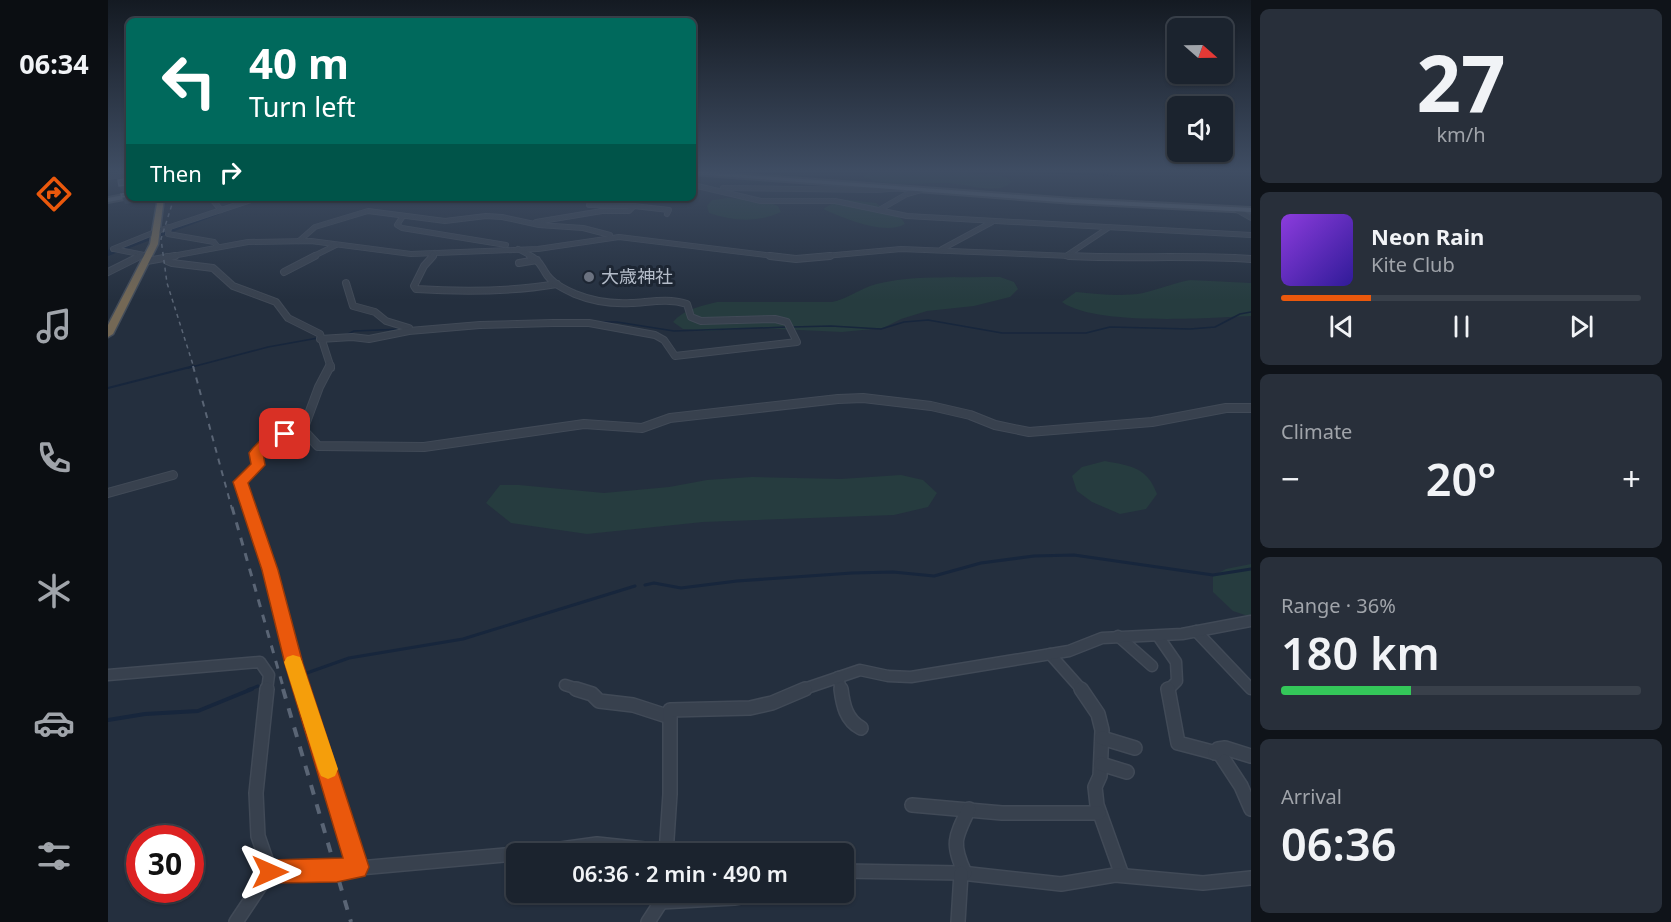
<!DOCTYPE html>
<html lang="en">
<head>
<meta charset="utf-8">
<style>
	:root { --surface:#1b232e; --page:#282f3a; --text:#f1f3f6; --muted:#a0a4aa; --line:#39404a; --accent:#ea580c }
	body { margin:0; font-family:"Noto Sans","Noto Sans JP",sans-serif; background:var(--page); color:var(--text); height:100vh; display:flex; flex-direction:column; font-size:22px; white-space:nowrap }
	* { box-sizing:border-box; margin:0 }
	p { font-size:20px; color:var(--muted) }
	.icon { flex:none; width:33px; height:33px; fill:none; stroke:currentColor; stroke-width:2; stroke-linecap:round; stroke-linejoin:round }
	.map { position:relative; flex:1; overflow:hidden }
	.side { display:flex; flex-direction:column; gap:9px; padding:9px; background:#0f1319; width:420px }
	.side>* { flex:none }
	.top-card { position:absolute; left:18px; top:18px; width:570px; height:183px; border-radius:9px; box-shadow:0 2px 4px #0004,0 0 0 2px var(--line); background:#00695c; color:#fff; overflow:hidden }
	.needle { width:39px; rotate:110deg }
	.fabs { position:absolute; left:1059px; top:18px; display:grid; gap:12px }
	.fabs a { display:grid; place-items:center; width:66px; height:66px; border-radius:9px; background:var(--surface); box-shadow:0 2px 4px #0004,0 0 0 2px var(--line); font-size:30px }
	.speed { position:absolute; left:18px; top:825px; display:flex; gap:12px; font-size:30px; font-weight:700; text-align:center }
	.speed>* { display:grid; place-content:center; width:78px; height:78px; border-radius:50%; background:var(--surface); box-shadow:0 2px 4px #0004,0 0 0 2px var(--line); line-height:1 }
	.speed .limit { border:9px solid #d22; background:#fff; color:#111 }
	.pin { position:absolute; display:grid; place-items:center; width:51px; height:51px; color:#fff; margin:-26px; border-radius:12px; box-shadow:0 3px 9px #0006 }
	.me { position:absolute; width:66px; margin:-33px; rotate:90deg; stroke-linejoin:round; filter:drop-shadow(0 0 4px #0008) }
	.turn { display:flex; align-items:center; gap:21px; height:126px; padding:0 24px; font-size:27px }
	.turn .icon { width:78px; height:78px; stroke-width:2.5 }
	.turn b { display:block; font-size:42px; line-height:51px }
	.then { display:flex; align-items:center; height:57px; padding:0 24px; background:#0003; gap:12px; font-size:22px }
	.big { font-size:45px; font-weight:600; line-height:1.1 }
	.side .tile { flex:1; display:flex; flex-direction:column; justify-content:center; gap:9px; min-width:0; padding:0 21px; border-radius:9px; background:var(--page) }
	.side .dial { align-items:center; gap:0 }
	.dial b { font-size:78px; line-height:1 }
	.song { display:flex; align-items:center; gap:18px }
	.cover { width:72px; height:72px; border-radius:9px; background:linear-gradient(135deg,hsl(270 70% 55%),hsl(250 70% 35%)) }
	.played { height:6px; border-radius:3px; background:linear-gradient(90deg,var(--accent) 25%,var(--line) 25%) }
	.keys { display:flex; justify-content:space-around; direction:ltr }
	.heat { display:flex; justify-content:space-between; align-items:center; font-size:33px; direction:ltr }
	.charge { height:9px; border-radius:4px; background:linear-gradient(90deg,#34c759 36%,var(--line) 0) }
	.trip { position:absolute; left:398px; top:843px; width:348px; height:60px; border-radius:9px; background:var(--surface); box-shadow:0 2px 4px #0004,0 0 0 2px var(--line); font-weight:600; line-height:60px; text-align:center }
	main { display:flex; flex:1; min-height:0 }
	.menu { display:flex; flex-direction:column; width:108px; justify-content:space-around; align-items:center; background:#0b0e12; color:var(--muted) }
	.menu .icon { width:42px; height:42px }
	.menu .active { color:var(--accent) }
	.menu b { font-size:27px; color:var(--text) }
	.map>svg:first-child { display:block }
	.green { fill:#263c3f }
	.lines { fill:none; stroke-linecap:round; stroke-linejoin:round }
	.stream-far3 { stroke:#17263c; stroke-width:1.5 }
	.stream-far2 { stroke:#17263c; stroke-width:2 }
	.stream-far1 { stroke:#17263c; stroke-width:3 }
	.stream { stroke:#17263c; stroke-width:4 }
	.river { fill:#17263c; fill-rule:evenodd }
	.minor-far4-casing { stroke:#414a57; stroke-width:6 }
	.minor-far3-casing { stroke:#414a57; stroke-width:8 }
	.minor-far2-casing { stroke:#414a57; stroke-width:10 }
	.minor-far1-casing { stroke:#414a57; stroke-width:13 }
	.minor-casing { stroke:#414a57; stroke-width:16 }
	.major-casing { stroke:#414a57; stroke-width:4 }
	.highway-casing { stroke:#434c59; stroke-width:3 }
	.minor-far4 { stroke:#38414e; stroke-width:4.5 }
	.minor-far3 { stroke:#38414e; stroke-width:6 }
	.minor-far2 { stroke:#38414e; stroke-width:8 }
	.minor-far1 { stroke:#38414e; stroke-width:10 }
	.minor { stroke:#38414e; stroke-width:13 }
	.major { fill:#56606e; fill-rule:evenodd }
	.highway { fill:#746855; fill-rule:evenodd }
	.rail-far3 { stroke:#5a6575; stroke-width:1.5; stroke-dasharray:4 4; stroke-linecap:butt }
	.rail-far2 { stroke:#5a6575; stroke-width:2; stroke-dasharray:6 6; stroke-linecap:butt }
	.rail-far1 { stroke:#5a6575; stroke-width:3; stroke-dasharray:8 8; stroke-linecap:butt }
	.rail { stroke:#5a6575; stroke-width:4; stroke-dasharray:10 10; stroke-linecap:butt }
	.shaded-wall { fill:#2f3b4b }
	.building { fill:#4b5868; stroke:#5c6777; stroke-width:1.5 }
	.route { fill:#ea580c; stroke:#983908; stroke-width:1.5 }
	.slow { fill:#f59e0b }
	.worship-dot { fill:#6b7280; stroke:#1d2633; stroke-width:2 }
	.labels { text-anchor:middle; stroke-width:6; stroke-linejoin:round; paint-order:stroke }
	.far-poi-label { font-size:18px; fill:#b4bcc9; stroke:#1d2633; text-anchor:start }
</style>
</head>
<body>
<main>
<nav class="menu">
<b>06:34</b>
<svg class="icon active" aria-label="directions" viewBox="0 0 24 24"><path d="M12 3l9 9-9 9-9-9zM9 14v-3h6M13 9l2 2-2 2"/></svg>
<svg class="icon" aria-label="music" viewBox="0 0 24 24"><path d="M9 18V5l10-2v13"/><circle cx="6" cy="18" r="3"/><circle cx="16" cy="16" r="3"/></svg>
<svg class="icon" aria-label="phone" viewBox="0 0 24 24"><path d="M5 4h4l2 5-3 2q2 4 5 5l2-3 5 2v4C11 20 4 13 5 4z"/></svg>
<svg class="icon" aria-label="climate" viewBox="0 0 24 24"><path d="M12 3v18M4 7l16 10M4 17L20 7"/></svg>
<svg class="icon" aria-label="car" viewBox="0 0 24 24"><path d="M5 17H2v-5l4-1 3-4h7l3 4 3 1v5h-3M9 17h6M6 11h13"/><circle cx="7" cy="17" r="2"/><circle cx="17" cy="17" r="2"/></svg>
<svg class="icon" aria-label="filters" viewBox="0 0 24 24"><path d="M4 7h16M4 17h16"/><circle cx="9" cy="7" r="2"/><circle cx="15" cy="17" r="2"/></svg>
</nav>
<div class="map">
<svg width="1143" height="922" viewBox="0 0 1143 922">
	<rect width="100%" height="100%" fill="#242f3e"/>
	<g class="green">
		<path d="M793,172L883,174L897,177L904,182C901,184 899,186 896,187C879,192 857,184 839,183C812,182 781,188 756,177L761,173Z"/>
		<path d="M620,198L658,201L670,206L673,212C650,223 624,221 601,213L599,206L604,200Z"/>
		<path d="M732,199L768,203L777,210L794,219L797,224C777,236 735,218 715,209Z"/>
		<path d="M874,277H892L906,282L910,289L902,297L866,306L819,311L793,319L775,328L734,332L650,328L599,331L575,329L565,322C576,309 593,306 609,302H724C738,299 749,291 762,286C797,275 838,278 874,277Z"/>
		<path d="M1082,280L1143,283V316C1100,318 987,326 954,302L968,292C990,294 1014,297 1035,293C1051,289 1066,283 1082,280Z"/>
		<path d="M997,461C1023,466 1039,467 1049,494L1038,509L1012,514L984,502L969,491L964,476L974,467Z"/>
		<polygon points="793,475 815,480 829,493 820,507 786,515 595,522 479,534 403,523 378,503 392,485 411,485 496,493 561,487 599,480 644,477 733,479"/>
		<polygon points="1143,564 1143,617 1125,611 1105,592 1105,576 1118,569"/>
	</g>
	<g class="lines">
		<g class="stream-far3">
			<polyline points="908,171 1012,176 1143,176"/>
			<polyline points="490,322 509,322 566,331 679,327"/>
			<polyline points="684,327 723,326 773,329 796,322 820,320 894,333 978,333 1002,327 1082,329 1107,327 1132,314 1143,312"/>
			<polyline points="240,334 246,331 296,329"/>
			<polyline points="80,368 160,347 210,338"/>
		</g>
		<polyline class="stream-far2" points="0,388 86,366"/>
		<g class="stream-far1">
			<polyline points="537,585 546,583 573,588 629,581 744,573 785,572 826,576 873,563 926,556 966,555 1105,575 1143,569"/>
			<polyline points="196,674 241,658 355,639 527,586"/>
			<polyline points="140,690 150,686"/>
		</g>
		<polyline class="stream" points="0,720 37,714 90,711 144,689"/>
		<polygon class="river" points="105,212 112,214 0,256 0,250"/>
		<defs>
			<g id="minor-far4">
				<polyline points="0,177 21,174"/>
				<polyline points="585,185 653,201 727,201 799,216 1143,235"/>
				<polyline points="615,188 769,190 793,188"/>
				<polyline points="103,198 113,210"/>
				<polyline points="243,198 251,200 304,198"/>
				<polyline points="382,198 394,198"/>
				<polyline points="526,206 561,210 559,214"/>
				<polyline points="771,210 799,194 813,190"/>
				<polyline points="1129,210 1143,218"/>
				<polyline points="295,216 289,225 294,228 398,245"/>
				<polyline points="428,222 494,211 521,211 526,206 481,205 485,198"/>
				<polyline points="61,227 60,234 106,242 110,247"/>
				<polyline points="191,241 207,227 260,211 337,221 378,216 394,217 431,225 475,228 502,235"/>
				<polyline points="5,249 47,232 149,198"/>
				<polyline points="6,249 41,256"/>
				<polyline points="410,249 425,257"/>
				<polyline points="834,249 884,222"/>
				<polyline points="958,256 1000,228"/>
				<polyline points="29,257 32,256"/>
				<polyline points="59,257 140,242 203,241 303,254 430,249 511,237 674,257"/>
				<polyline points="204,257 228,245"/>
				<polyline points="323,257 327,253"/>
				<polyline points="706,257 793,249 988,257"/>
				<polyline points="1035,257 1115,257"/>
			</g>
			<g id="minor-far3">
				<path d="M325,256L316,266L306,286L308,289C355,292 402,292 449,284"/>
				<polyline points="662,256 688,259 722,256"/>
				<path d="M961,256C1022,259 1082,255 1143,259"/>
				<polyline points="59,257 59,261 64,263 105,268 125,286 168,302 180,318 212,334 223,368"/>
				<polyline points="39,261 67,256"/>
				<polyline points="411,263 429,260"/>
				<polyline points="0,272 32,256"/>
				<polyline points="176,272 207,256"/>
				<polyline points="238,283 245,306 267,312 278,321 301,328"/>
				<path d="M212,339L244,337L261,339L301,331L372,325L445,323H481L547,335L556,340L567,356L689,342L679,322L667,319L593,321L583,317L579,304C560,298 543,302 523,303C504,304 484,301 467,294C456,289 443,283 437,272C432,264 431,261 422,256"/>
			</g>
			<g id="minor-far2">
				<polyline points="195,430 211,387 222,366"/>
				<polyline points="195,430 210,446 316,447 476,424 534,428 562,418 730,399 755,398 823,406 862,415 887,425 921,432 1044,422 1118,408 1143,408"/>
				<polyline points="0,493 65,475"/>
				<polyline points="141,509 132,482 150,465 148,453 161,439 195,430"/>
			</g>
			<g id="minor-far1">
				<polyline points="141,507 162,570 194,690"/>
				<polyline points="1088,631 1143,689"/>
				<polyline points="1010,636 1044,666"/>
				<polyline points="1050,636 1068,662 1069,681 1060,690"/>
				<polyline points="942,654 974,690"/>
				<polyline points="0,675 152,662 161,675 159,690"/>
				<polyline points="730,677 733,690"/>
				<polyline points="457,685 473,690"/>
				<polyline points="693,690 752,670 780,676 803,677 961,651 994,638 1074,634 1143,621"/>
			</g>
			<g id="minor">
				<polyline points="159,689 148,793 150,836 162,871"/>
				<polyline points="194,689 249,867"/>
				<polyline points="468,689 484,694 491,701 525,705 562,717"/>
				<path d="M733,689C735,705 738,720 753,728"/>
				<polyline points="973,689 990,714 994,730 992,776 987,787 989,805 1014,875"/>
				<polyline points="1060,689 1070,743 1112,754 1133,786 1143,809"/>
				<polyline points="994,738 1027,748"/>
				<polyline points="1107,753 1110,749 1117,748 1143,756"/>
				<polyline points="993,764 1019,772"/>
				<polyline points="804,805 894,813 991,813"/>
				<polyline points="417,854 489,844 584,854"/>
				<polyline points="558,854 562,794 562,710 642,708 664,703 697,689"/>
				<polyline points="162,871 229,870 408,854"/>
				<polyline points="735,871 853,873 953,884 1007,875 1095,883 1143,878"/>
				<path d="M857,873C843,844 847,837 861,809"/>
				<polyline points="553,902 626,898 664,892"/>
				<polyline points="128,922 162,871"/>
				<polyline points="540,922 553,902 555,892"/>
				<polyline points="850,922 853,873"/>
			</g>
			<g id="major">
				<polygon points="585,171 965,199 1143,208 1143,212 965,203 585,174"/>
				<polygon points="21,194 21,198 0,202 0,198"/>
			</g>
			<polygon id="highway" points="50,198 56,198 50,244 5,334 0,337 0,325 42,244"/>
		</defs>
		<use href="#minor-far4" class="minor-far4-casing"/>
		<use href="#minor-far3" class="minor-far3-casing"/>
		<use href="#minor-far2" class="minor-far2-casing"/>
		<use href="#minor-far1" class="minor-far1-casing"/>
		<use href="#minor" class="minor-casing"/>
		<use href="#major" class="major-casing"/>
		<use href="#highway" class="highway-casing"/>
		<use href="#minor-far4" class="minor-far4"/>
		<use href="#minor-far3" class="minor-far3"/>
		<use href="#minor-far2" class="minor-far2"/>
		<use href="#minor-far1" class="minor-far1"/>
		<use href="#minor" class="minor"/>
		<use href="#major" class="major"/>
		<use href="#highway" class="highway"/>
		<polyline class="rail-far3" points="66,198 53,239 59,283 86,368"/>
		<polyline class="rail-far2" points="85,366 124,509"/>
		<polyline class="rail-far1" points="124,507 176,690"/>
		<polyline class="rail" points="175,689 243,922"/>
	</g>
	<g class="shaded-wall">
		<polygon points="18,185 21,192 14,193 11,186"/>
		<polygon points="21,196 21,198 30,198 32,202 17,204 14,197"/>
	</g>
	<polygon class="building" points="21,178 21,196 14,197 13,194 20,193 20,187 18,185 11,186 10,180"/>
	<linearGradient id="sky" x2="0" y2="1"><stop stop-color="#141a22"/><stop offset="0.57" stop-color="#3f4d63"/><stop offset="1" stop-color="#3f4d63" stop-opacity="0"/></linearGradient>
	<rect width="1143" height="300" fill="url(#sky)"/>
	<path class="route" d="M177,430L182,431L184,434C174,443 165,441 155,453L157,465L140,483L170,570L195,664L261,867L257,876L229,882L162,883L154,880L150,872L154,863L162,860L235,858L177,664L154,570L125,482L143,464L141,453C151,439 161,434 177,430Z"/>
	<polygon class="slow" points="185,655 192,657 194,662 230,769 227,776 220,779 213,776 210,769 176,662 179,657"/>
	<circle class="worship-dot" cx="481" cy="277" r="6"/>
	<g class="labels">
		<g class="far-poi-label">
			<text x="493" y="283">大歳神社</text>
		</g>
	</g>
</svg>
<div class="fabs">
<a><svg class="needle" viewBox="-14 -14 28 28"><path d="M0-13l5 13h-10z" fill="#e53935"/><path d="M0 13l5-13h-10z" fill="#a0a4aa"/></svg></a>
<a><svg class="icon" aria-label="sound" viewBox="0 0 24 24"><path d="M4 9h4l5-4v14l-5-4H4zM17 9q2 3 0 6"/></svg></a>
</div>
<div class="speed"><div class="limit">30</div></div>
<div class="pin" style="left:177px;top:434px;background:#d93025"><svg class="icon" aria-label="arrive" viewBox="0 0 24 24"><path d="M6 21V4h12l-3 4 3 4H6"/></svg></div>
<svg class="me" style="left:162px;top:872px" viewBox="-20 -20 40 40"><path d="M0-17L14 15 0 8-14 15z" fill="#ea580c" stroke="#fff" stroke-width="4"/></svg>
<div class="trip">06:36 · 2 min · 490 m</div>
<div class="top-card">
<div class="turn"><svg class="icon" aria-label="left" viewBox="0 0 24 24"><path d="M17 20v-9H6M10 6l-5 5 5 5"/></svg><div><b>40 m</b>Turn left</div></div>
<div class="then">Then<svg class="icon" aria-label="right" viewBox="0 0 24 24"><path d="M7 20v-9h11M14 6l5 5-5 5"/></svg></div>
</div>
</div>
<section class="side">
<div class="tile dial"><b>27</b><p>km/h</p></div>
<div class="tile">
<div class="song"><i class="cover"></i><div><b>Neon Rain</b><p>Kite Club</p></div></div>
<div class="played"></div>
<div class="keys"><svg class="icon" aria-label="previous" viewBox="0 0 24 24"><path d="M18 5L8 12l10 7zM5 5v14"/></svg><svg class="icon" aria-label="pause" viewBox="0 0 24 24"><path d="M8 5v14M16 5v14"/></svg><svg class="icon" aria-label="next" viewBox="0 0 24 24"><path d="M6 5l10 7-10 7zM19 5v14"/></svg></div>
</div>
<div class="tile"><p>Climate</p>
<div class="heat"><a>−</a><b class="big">20°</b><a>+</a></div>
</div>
<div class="tile"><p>Range · 36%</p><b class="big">180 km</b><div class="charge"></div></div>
<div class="tile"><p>Arrival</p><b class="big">06:36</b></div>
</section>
</main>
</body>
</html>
